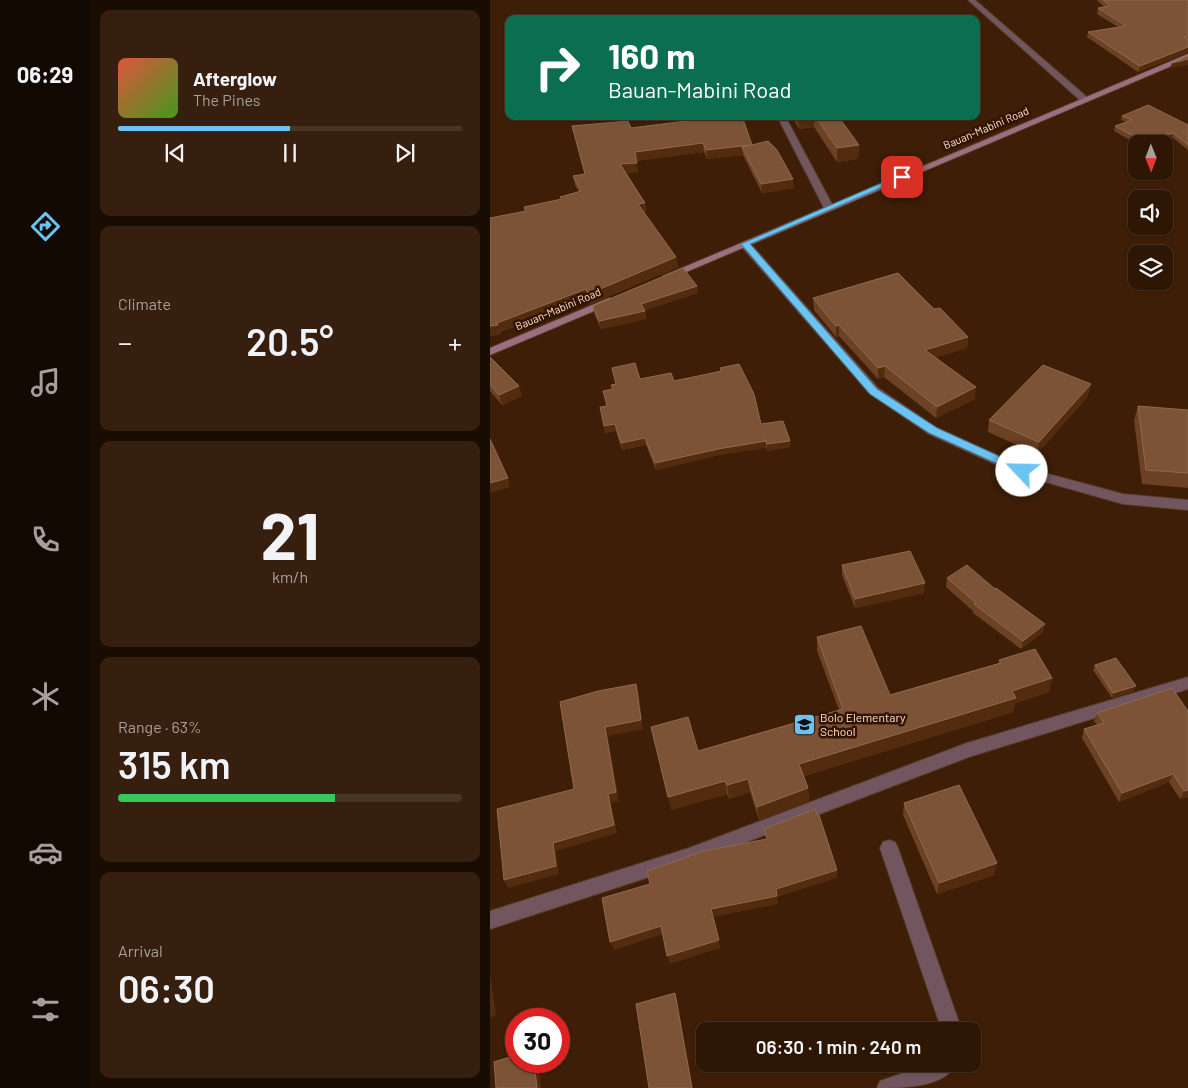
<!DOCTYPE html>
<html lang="en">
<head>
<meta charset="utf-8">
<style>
	:root { --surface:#2e1604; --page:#361f0e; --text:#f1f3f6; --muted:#a79f9a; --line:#493526; --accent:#6bc3f2 }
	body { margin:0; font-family:Barlow,sans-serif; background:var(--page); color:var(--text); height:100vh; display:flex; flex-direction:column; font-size:19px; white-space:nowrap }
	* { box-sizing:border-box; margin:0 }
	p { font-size:16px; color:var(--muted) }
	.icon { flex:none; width:28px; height:28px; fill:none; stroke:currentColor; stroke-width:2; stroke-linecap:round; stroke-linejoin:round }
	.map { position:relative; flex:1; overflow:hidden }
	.sheet { display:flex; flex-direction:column; gap:10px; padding:10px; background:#190c02; width:400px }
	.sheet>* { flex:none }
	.top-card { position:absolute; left:15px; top:15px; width:475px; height:105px; border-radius:10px; box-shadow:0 1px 4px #0004,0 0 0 1px var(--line); background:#0b6e4f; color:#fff; overflow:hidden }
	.needle { width:32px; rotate:179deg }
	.tools { position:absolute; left:638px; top:135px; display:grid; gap:10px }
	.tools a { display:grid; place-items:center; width:45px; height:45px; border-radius:10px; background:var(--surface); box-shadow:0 1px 4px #0004,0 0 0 1px var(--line); font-size:25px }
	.speed { position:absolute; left:15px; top:1008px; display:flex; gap:10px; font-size:25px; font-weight:700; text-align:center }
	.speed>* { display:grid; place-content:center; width:65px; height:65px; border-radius:50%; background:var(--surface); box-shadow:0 1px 4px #0004,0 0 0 1px var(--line); line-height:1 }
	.speed .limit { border:8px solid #d22; background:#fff; color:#111 }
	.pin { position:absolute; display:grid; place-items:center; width:42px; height:42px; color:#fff; margin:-21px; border-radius:10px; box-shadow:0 2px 8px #0006 }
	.me { position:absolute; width:55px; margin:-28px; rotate:294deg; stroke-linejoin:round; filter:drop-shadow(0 0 4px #0008) }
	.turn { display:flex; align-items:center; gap:18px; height:105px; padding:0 20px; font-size:22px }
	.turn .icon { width:65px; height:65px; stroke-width:2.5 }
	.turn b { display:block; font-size:35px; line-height:42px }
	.big { font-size:38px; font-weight:600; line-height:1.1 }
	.sheet .card { flex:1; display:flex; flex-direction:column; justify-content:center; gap:8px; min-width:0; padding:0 18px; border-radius:10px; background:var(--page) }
	.sheet .dial { align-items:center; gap:0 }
	.dial b { font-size:65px; line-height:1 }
	.song { display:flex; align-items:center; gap:15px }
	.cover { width:60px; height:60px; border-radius:8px; background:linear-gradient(135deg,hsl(10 70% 55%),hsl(100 70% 35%)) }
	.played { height:5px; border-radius:2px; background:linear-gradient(90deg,var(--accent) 50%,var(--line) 50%) }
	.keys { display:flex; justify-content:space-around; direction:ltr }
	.heat { display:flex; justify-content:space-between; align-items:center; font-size:28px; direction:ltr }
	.charge { height:8px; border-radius:4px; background:linear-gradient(90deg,#34c759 63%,var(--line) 0) }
	.trip { position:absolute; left:206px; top:1022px; width:285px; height:50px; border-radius:10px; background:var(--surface); box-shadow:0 1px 4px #0004,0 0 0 1px var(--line); font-weight:600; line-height:50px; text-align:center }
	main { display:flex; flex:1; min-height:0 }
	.menu { display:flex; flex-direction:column; width:90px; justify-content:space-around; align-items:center; background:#120902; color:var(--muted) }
	.menu .icon { width:35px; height:35px }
	.menu .active { color:var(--accent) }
	.menu b { font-size:22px; color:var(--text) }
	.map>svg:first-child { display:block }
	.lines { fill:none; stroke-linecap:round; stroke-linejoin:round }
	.service-casing { stroke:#593a23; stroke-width:2 }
	.minor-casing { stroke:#593a23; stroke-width:2 }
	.secondary-casing { stroke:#593a23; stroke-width:2 }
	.service { fill:#715660; fill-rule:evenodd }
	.minor { fill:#715660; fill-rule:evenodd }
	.secondary { fill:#9a6f80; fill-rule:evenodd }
	.wall { fill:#6c4124 }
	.shaded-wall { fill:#532c10 }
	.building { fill:#7c5337; stroke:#90694f }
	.route { fill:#6bc3f2; stroke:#467f9d }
	.labels { text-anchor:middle; stroke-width:5; stroke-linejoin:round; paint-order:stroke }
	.far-street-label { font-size:11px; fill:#fee3d2; stroke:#331400 }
	.poi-label { font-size:12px; fill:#fee3d2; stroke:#331400; text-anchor:start }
</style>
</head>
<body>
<main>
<nav class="menu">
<b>06:29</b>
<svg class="icon active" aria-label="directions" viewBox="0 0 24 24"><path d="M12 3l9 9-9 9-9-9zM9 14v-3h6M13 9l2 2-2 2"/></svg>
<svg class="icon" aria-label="music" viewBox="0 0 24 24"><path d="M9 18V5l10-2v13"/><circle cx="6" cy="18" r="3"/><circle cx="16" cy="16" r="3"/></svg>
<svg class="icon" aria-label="phone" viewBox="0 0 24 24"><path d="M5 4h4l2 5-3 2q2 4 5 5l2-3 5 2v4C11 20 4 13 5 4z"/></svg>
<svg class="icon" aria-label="climate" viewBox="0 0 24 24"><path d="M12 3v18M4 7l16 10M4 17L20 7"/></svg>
<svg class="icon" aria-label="car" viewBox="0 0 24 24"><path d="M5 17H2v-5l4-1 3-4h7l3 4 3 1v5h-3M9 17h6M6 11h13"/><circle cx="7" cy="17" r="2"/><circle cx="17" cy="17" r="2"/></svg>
<svg class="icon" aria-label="filters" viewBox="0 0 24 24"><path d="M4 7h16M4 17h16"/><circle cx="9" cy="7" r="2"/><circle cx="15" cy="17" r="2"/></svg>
</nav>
<section class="sheet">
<div class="card">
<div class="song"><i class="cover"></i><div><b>Afterglow</b><p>The Pines</p></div></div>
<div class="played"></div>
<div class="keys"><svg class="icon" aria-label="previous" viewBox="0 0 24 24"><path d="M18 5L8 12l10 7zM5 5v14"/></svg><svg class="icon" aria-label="pause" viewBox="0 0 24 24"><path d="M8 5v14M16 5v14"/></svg><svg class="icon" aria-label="next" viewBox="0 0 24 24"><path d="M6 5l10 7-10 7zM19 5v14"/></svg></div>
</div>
<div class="card"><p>Climate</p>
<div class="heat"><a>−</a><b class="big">20.5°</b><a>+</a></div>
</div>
<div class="card dial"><b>21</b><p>km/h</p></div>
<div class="card"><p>Range · 63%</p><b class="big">315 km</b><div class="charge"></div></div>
<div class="card"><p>Arrival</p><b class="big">06:30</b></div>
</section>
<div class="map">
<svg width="698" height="1088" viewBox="0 0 698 1088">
	<rect width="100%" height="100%" fill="#3e1e06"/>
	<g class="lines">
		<defs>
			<polygon id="service" points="287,116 295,116 344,208 342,210 336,210 334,208"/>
			<g id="minor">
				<polygon points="478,0 485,0 598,98 598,102 592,102"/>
				<polygon points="255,241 259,242 388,388 447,428 536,468 633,494 698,500 698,510 633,504 527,474 439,434 380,394 251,246 250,244"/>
				<polygon points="698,677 698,689 479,757 199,864 0,929 0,911 199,848 477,743"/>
				<polygon points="399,840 405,842 408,848 472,1031 452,1031 390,848 393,842"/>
				<path d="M439,1064H466C454,1088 412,1088 387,1088L390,1081Z"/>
			</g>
			<g id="secondary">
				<polygon points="698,54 698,59 182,278 174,278 173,276"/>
				<polygon points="119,298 123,299 124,301 123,303 0,355 0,348"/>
			</g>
		</defs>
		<use href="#service" class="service-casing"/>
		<use href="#minor" class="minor-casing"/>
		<use href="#secondary" class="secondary-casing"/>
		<use href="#service" class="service"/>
		<use href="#minor" class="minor"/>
		<use href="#secondary" class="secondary"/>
	</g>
	<g class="wall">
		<polygon points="607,0 698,0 698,52 648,72 597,37 598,32 628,27 607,14 608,8 614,7"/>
		<polygon points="302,116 379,116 350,120 369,145 368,159 347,162 324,127 309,129"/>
		<polygon points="632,116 698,125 698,150 682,137 662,144 647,144 624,131 625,126 636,122 631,120"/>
		<polygon points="82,126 141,128 262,145 304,188 272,193 253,155 217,159 214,152 146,161 148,172 136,173 155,203 156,212 154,213 186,257 188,267 100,304 98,298 10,332 11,334 0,336 35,211 34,207 71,199 70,197 89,192 85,185 83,176 95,174"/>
		<polygon points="208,293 155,310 156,319 111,329 104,313 103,306"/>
		<polygon points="323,298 444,309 478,337 477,348 446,357 485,399 446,418 394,377 388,379 349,336 346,337 324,310"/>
		<polygon points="0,357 32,396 12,405 0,391"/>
		<polygon points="122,368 150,379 184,381 230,371 230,368 271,424 300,447 277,451 276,447 229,455 166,470 156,445 132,450 126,431 115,433 114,426 117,406 122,389 121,385 126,385"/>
		<polygon points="598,396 547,454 498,432 499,420"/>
		<polygon points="648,406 698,410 698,488 652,484 644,420"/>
		<polygon points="352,565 434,593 365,608 352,575"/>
		<polygon points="457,578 505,589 553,632 531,649 483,613 483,611 456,587"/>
		<polygon points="327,637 400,695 509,663 509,660 562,678 559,692 525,703 523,712 314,776 318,788 319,801 269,820 260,792 239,799 237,794 181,810 208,751 349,710 327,651"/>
		<polygon points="605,665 644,691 622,698 603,670"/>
		<polygon points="698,711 698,797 690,799 679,782 629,802 592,738 594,729 607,725 604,721 607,713"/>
		<polygon points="414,803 504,875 447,894 413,815"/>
	</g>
	<g class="shaded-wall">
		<polygon points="698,47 698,52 648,72 650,66"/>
		<polygon points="698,59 698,65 680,68 682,63"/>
		<polygon points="308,116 324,116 324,127 309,129"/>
		<polygon points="341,116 379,116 341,121"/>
		<polygon points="683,133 682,137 662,144 653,144 654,142"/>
		<polygon points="213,143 214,152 146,161 145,152"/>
		<polygon points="261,145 252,147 253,155 217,159 216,150"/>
		<polygon points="369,145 368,159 347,162 347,148"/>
		<polygon points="147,163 148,172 132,174 130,164"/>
		<polygon points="303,179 304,188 272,193 271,184"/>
		<polygon points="155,203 156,212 150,214 148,204"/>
		<polygon points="186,257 188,267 100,304 98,294"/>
		<polygon points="207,286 208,293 153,311 151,304"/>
		<polygon points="96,289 98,298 10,332 7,323"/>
		<polygon points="155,311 156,319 111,329 109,321"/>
		<polygon points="8,325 11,334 0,336 0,326"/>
		<polygon points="349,325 349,336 346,337 346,326"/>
		<polygon points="478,337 477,348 435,361 435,350"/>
		<polygon points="395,366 394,377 388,379 388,368"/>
		<polygon points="601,384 598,396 547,454 549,442"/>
		<polygon points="29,386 32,396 12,405 9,395"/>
		<polygon points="486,387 485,399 446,418 447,407"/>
		<polygon points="125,424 126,431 115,433 114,426"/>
		<polygon points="155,438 156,445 132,450 131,443"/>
		<polygon points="276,441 276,448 229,455 166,470 165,463 228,449"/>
		<polygon points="300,441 300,447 277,451 277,444"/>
		<polygon points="18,478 20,487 0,493 0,483"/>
		<polygon points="435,583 434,593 365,608 365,599"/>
		<polygon points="555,624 553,632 531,649 533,641"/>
		<polygon points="562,678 559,692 525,703 523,712 310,777 309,764 522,691"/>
		<polygon points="146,684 149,693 153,729 118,736 129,801 121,803 127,833 66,851 69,874 18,888 14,880 63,843 115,727"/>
		<polygon points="646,686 644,691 622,698 623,693"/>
		<polygon points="683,774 679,782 629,802 632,793"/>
		<polygon points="258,779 260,792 239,799 237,785"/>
		<polygon points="235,781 237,794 181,810 178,797"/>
		<polygon points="318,788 319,801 269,820 267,807"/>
		<polygon points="698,790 698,797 690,799 694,791"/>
		<polygon points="507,863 504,875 447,894 449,883"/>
		<polygon points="347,870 347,878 287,897 288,904 223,917 221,909"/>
		<polygon points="171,926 173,934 124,950 120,942"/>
		<polygon points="229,940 230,948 180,964 177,956"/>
		<polygon points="0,975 6,1015 0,1018"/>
		<polygon points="185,993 187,1000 203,1088 202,1088"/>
		<polygon points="44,1061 48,1061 51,1088 47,1088"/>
	</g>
	<g class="building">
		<polygon points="613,0 698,0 698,36 694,37 698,39 698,47 650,66 598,32 636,26 608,8 620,6"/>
		<polygon points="698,56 698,59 682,63"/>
		<polygon points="658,105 698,125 698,145 683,133 654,142 625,126 642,120 632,116"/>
		<polygon points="236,116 252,116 262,145 278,141 287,150 303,179 271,184 252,147 261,145 216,150 213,143 145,152 147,163 130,164 155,203 148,204 186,257 98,294 96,289 7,323 8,325 0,326 0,218 36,211 34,207 72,199 70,197 91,191 83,176 95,174 82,126 138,121 141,128"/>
		<polygon points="325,116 348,116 369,145 347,148"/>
		<polygon points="193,268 207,286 151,304 155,311 109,321 103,306"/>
		<polygon points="408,273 444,309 450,308 478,337 435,350 486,387 447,407 395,366 388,368 349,325 346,326 323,298"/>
		<polygon points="0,357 29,386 9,395 0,385"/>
		<polygon points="145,363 150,379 181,373 184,381 232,371 230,368 249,364 264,394 271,424 293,421 300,441 277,444 275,439 276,441 228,449 165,463 155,438 131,443 125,424 114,426 110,407 117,406 113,391 123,389 121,385 126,384 122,368"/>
		<polygon points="553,365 601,384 549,442 499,420"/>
		<polygon points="648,406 698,410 698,473 656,470"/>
		<polygon points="0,439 18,478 0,483"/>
		<polygon points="420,551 435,583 365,599 352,565"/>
		<polygon points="477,565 505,589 506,588 555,624 533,641 484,604 486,603 457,578"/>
		<polygon points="371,626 400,695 511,663 509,660 545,649 562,678 522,691 526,698 309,764 318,788 267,807 258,779 237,785 235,781 178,797 161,727 198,717 208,751 353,709 327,637"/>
		<polygon points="626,658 646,686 623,693 605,665"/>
		<polygon points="146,684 151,720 115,727 126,792 118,794 124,825 63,843 66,866 14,880 7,809 84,789 70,702 108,691"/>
		<polygon points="682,688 698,711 698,790 694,791 683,774 632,793 594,729 614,723 607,713"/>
		<polygon points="469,785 507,863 449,883 414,803"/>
		<polygon points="325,809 327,815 329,815 347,870 286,889 287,896 221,909 229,940 177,956 171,926 120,942 112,898 160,884 157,871 214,851 277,839 274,829"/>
		<polygon points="185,993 202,1088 159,1088 146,1004"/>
		<polygon points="26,1055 26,1061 44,1061 47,1088 6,1088 4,1062"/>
	</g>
	<polygon class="route" points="410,175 416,177 260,244 387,389 447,428 535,468 537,471 535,473 528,473 439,433 380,394 251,244"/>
	<defs>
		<symbol id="school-square" viewBox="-11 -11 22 22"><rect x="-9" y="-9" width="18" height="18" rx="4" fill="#6bc3f2" stroke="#331400"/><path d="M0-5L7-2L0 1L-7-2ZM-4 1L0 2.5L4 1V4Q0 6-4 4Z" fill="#111"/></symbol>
	</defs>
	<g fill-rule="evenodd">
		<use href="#school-square" x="302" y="712" width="25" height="25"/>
	</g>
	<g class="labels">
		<g class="far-street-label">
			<text transform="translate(496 128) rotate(-23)" y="4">Bauan-Mabini Road</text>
			<text transform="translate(68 309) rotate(-23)" y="4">Bauan-Mabini Road</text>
		</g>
		<g class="poi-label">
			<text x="330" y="722">Bolo Elementary<tspan x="330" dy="14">School</tspan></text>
		</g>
	</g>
</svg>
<div class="tools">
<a><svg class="needle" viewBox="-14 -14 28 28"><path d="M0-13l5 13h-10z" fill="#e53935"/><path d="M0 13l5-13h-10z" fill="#a79f9a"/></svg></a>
<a><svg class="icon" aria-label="sound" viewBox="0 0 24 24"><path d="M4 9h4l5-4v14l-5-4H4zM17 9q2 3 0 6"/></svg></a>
<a><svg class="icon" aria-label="layers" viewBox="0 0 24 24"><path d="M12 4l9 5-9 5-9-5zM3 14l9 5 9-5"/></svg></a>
</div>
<div class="speed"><div class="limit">30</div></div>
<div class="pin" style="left:412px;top:177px;background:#d93025"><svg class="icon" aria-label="arrive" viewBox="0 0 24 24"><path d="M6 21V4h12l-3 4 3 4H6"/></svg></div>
<svg class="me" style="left:532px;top:471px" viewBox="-20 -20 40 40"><circle r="19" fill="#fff"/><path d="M0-13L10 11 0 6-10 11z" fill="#6bc3f2"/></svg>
<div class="trip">06:30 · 1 min · 240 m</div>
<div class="top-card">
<div class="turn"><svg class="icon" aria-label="right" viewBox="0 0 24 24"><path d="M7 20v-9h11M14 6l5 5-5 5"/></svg><div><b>160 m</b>Bauan-Mabini Road</div></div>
</div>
</div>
</main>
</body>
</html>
